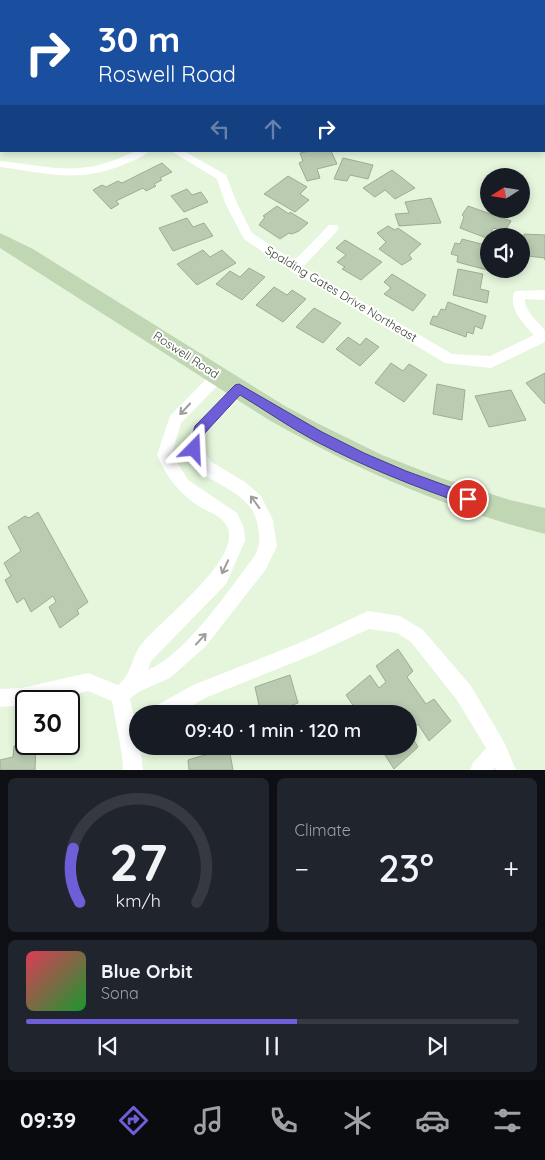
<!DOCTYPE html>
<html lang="en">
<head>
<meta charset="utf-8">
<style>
	:root { --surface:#171b24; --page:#20242c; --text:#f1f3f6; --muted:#9ea1a6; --line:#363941; --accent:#6e5ed8 }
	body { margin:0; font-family:Quicksand,sans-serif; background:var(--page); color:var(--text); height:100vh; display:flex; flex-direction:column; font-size:19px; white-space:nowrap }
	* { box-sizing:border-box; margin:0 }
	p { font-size:16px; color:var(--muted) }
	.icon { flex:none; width:28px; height:28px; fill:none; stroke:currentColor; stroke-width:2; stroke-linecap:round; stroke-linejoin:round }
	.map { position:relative; height:770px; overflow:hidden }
	.side { display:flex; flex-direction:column; gap:8px; padding:8px; background:#0d0f14; flex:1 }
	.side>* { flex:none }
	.top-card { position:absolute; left:0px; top:0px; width:545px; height:152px; box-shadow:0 2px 8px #0003; background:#1a4fa0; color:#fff; overflow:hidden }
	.needle { width:32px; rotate:258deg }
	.tools { position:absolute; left:480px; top:168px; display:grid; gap:10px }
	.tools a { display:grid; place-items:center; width:50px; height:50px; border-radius:50%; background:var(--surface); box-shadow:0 2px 8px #0003; font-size:25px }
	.speed { position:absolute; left:15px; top:690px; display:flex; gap:10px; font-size:25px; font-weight:700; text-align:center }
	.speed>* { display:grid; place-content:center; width:65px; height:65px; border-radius:50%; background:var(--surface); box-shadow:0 2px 8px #0003; line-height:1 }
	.speed .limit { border:2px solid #111; border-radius:8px; background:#fff; color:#111 }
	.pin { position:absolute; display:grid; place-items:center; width:42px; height:42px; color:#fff; margin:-21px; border:2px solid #fff; border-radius:50%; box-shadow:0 1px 5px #0007 }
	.me { position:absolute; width:55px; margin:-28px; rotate:21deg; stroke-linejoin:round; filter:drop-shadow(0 0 4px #0008) }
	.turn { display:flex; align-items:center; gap:18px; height:105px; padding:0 15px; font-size:22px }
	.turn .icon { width:65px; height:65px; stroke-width:2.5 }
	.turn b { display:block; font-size:35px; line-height:42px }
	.lanes { display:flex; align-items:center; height:48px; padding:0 15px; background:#0003; justify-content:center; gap:25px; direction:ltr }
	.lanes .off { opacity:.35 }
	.big { font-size:38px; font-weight:600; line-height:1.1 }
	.side .widget { flex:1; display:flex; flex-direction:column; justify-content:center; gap:8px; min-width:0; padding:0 18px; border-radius:8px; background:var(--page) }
	.side .dial { align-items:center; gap:0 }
	.dial svg { height:130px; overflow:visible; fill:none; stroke:var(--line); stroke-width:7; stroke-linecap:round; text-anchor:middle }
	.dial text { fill:var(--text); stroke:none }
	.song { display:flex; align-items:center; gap:15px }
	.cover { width:60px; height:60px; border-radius:8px; background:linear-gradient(135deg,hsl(350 70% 55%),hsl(130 70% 35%)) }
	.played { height:5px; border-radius:2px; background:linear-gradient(90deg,var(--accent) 55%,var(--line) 55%) }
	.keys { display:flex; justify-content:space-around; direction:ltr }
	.heat { display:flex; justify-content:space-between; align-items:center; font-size:28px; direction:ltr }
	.side .tiles { flex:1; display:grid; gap:8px; grid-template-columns:1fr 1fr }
	.widget:last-child { grid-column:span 2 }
	.trip { position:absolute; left:129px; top:705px; width:288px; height:50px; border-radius:25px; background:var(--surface); box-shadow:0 2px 8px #0003; font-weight:600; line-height:50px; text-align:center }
	.tab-bar { display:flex; height:80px; justify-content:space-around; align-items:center; background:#090b0e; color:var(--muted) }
	.tab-bar .icon { width:35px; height:35px }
	.tab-bar .on { color:var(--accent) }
	.tab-bar b { font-size:22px; color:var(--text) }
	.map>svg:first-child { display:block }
	.building { fill:#bacbb1; stroke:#9cad94 }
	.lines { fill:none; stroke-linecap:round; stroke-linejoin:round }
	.street { fill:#fff; fill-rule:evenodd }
	.primary { fill:#c1d7b4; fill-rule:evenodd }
	.oneway { stroke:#9b9e99 }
	.route { fill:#6e5ed8; stroke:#483d8c }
	.labels { text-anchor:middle; stroke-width:4; stroke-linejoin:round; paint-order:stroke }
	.street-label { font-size:12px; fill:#373e33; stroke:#fff }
</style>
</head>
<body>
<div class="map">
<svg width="545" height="770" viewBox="0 0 545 770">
	<rect width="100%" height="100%" fill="#e5f6dc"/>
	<g class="building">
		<polygon points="310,151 331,151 337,164 317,169 320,178 307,181 299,163 303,161 300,153"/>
		<polygon points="343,158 373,165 368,179 350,175 347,181 334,179"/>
		<polygon points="162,163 172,172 160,178 162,180 154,184 156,186 146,191 143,188 116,201 119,204 111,209 93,190 102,185 106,187 118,181 122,183"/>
		<polygon points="392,170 415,188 395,199 385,190 375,197 363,188"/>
		<polygon points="288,176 307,187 300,194 309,200 295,212 264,194"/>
		<polygon points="187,189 192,195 201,192 208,202 184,212 171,196"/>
		<polygon points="431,198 441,223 399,226 395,214 409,213 405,202"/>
		<polygon points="277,206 289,214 290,212 308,223 299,231 292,234 289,233 280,239 259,225 265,217 263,216"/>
		<polygon points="468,206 511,221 505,231 493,228 489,239 460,228 464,217 462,215"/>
		<polygon points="187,218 193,227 204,223 213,236 173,251 159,228"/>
		<polygon points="388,226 395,230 398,228 421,244 409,255 412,259 402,265 379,249 386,242 377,233"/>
		<polygon points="524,234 545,235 545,260 545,258 528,256"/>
		<polygon points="462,239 485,245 483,255 489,256 489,269 492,269 491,271 457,262 458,256 451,254 455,243 460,244"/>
		<polygon points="345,240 382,262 361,280 342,269 345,267 337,262 346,255 336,248"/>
		<polygon points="203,250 210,257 222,250 236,263 197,285 177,264"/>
		<polygon points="249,268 265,277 242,300 216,284 230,271 240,277"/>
		<polygon points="458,269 483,274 480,289 489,291 487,303 453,295"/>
		<polygon points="392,274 426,295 413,311 384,294 391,288 384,282"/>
		<polygon points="274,287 287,295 292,290 306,299 283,322 256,305"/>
		<polygon points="448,302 486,316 482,329 475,326 473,334 467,332 466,337 430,324 433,316 437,317 441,309 445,310"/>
		<polygon points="314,308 341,323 323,343 296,327"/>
		<polygon points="348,337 360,345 366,338 379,347 360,366 336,349"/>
		<polygon points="391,363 403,371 409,364 427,375 404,402 375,383"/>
		<polygon points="545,373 545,404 526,383"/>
		<polygon points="437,384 465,390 462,420 433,414"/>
		<polygon points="511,390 526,420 489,427 475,396"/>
		<polygon points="38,512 88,602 77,610 79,614 60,628 49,607 56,602 53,596 31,612 24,598 17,603 5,580 11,576 4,563 21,551 8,527 25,516 29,518"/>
		<polygon points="398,649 413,671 407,677 426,704 434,699 451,721 429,741 418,724 409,732 418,747 394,769 379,746 408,746 408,714 359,714 346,695 370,675 379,688 386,682 376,666"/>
		<polygon points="290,675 298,703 269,714 261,714 255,687"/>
		<polygon points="26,743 36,744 35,770 0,770 0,760 13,757 14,746"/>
		<polygon points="229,748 233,770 189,770 188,760"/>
	</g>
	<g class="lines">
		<g class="street">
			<polygon points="275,0 285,0 286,1 276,1"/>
			<polygon points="528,0 536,0 537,1 529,1"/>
			<rect x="544" y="14" width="1" height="6"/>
			<polygon points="0,68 1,69 1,75 0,74"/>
			<rect x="544" y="91" width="1" height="7"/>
			<path d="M135,151H149C143,157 133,161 125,164C78,184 48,173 0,167V161C54,167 83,178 135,151Z"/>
			<path d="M171,151H184L226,175L237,203L252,233L294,261L329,225H337L339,228L337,231L303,267L452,354L490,356L534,335C523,324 507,306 515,291L545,290V300L525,299C524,310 538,322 545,330V342L491,368L445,363L291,271L244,239L225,203L217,179Z"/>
			<path d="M219,369L224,371L226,375L224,379L181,423L172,454L188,480L237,513L244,528L245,541L226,584L151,661L148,670C188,652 227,592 254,557C260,546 260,540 258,527C254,496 223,489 201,472C195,467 190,456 187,449L195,425L234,385L239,383L244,385L246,389L244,393L206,433L202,448L210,461L245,482L261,496L273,520L277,546L266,569L206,646L170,678L138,692L130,699L138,735V746H140L143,770H123L122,755L112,701L88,691L43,701H26V705L0,707V689L21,688L88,673L118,685C130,676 131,662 138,649C153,625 250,556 225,523C219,515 209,512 200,507C180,494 166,477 157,455L170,416L214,371Z"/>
			<polygon points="368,611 400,616 423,630 471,686 504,742 516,770 496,770 495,767 492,770 470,770 473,763 486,748 457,700 411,642 397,633 369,629 312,655 205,698 179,714 152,714 154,707 193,685 302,642"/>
		</g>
		<path class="primary" d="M0,233L33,249L285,406L317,423L382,455L441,478L510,500L545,508V534C447,509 357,470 269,420L0,248Z"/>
	</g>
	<defs><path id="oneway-shaft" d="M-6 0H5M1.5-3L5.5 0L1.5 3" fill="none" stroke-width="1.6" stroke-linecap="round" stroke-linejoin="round" transform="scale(1.25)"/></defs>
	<g class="oneway">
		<use href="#oneway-shaft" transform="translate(185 409) rotate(133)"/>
		<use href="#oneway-shaft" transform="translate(255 502) rotate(-126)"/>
		<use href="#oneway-shaft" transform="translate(225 567) rotate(115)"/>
		<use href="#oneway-shaft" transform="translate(201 639) rotate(-47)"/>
	</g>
	<path class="route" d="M239,384L322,432L364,453L406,471L472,495L474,499L472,503L468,505C415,487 365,467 315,441C289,427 265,410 240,395L205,433L198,453L194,455L190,453L188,449L195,426L235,385Z"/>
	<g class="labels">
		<g class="street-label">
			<text transform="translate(341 294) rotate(31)" y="4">Spalding Gates Drive Northeast</text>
			<text transform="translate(186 355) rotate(33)" y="4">Roswell Road</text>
		</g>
	</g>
</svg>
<div class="tools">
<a><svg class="needle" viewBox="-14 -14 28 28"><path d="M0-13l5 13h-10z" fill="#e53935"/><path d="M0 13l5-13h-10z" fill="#9ea1a6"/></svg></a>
<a><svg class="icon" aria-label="sound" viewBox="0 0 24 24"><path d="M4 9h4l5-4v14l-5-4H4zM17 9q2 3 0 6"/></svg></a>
</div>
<div class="speed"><div class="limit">30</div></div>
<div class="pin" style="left:468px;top:499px;background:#d93025"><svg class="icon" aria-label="arrive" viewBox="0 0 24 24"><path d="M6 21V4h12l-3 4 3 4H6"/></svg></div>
<svg class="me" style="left:194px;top:449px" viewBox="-20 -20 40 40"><path d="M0-17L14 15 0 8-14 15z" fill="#6e5ed8" stroke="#fff" stroke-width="4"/></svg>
<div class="trip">09:40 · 1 min · 120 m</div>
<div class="top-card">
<div class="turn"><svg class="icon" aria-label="right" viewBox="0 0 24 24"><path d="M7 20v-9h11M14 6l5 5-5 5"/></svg><div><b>30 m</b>Roswell Road</div></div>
<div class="lanes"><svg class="icon off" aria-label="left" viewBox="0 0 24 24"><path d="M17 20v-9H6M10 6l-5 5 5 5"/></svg><svg class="icon off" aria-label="ahead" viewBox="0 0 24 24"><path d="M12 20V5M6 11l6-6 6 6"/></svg><svg class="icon" aria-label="right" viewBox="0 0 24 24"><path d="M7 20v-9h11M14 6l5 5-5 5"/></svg></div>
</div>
</div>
<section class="side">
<div class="tiles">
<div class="widget dial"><svg viewBox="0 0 100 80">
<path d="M14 69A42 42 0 1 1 86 69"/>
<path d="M14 69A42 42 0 0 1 10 36" stroke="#6e5ed8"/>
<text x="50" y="56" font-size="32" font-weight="700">27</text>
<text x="50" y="72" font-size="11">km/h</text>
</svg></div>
<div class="widget"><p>Climate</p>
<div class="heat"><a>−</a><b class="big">23°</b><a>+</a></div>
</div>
<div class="widget">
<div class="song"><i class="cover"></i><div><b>Blue Orbit</b><p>Sona</p></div></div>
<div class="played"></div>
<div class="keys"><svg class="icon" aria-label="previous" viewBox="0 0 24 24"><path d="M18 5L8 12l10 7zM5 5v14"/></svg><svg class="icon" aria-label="pause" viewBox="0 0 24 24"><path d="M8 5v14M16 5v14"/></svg><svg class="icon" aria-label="next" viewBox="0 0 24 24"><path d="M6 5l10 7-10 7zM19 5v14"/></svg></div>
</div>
</div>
</section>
<nav class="tab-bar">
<b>09:39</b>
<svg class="icon on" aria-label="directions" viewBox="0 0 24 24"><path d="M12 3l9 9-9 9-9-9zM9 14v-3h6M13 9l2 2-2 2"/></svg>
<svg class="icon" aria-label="music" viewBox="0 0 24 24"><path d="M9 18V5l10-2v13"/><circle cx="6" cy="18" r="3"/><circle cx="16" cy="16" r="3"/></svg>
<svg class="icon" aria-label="phone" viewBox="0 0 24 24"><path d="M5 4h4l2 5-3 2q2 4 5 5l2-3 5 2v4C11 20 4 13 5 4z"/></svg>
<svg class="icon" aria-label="climate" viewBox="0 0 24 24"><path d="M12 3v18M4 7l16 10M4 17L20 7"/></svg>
<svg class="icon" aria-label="car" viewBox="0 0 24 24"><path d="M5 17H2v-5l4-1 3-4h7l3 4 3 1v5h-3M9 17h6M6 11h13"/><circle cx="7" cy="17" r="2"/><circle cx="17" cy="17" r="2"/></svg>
<svg class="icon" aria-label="filters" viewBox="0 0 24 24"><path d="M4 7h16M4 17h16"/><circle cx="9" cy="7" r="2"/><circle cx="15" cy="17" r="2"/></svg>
</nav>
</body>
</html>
